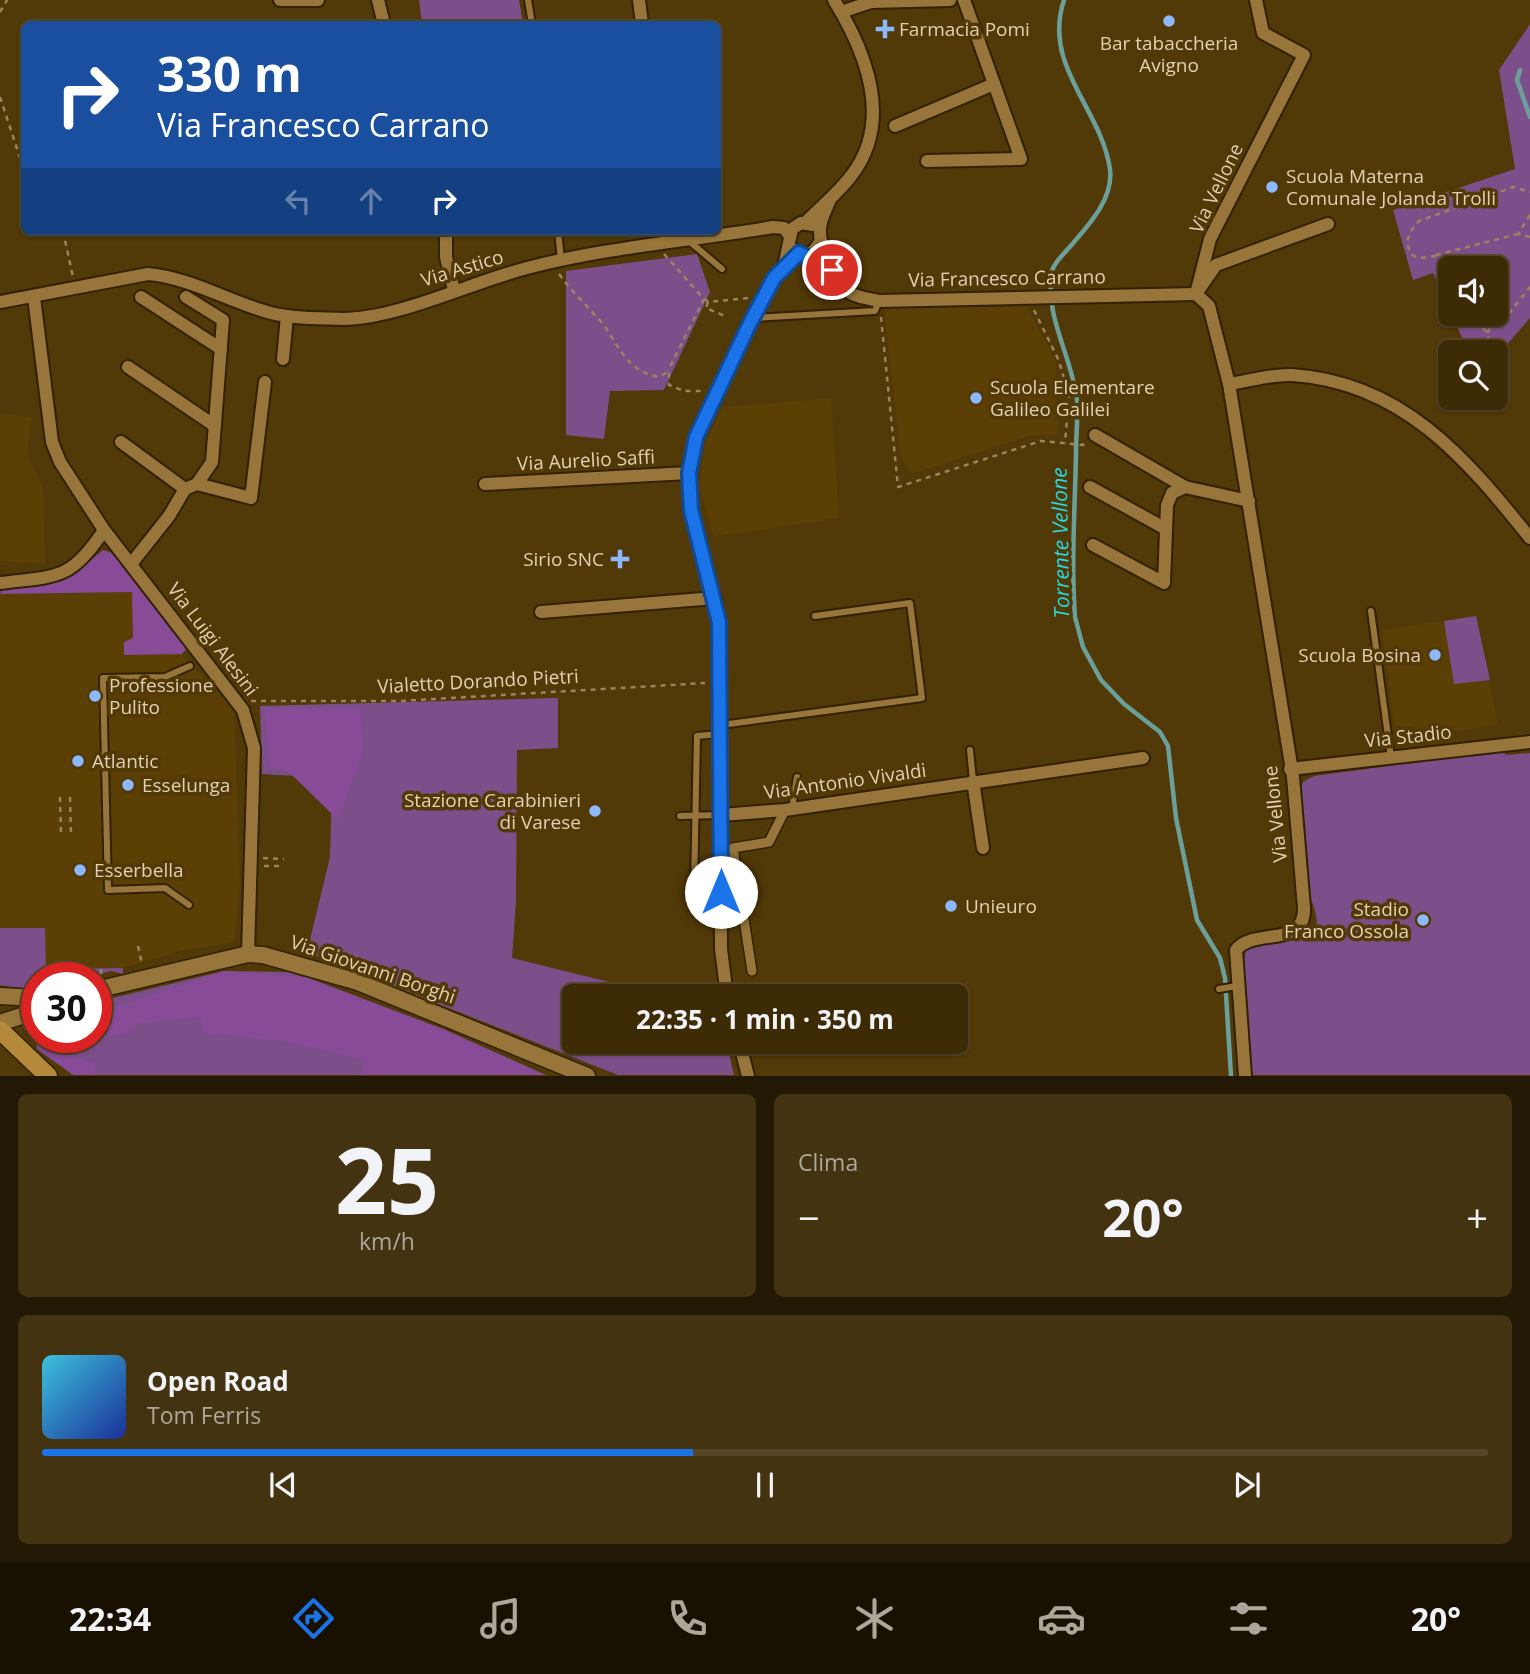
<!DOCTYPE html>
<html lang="it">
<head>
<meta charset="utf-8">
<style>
	:root { --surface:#3d2b06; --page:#443310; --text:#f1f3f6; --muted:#ada79b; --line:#564728; --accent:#1a73e8 }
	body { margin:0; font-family:"Open Sans",sans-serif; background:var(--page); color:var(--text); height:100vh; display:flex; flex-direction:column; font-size:26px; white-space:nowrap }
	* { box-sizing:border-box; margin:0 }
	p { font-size:23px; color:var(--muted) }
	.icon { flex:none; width:38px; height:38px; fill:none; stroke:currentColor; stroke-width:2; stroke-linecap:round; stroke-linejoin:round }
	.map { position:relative; height:1076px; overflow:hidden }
	.sheet { display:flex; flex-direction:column; gap:18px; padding:18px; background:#221803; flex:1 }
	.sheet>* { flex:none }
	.top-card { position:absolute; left:21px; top:21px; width:700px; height:214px; border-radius:10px; box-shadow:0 2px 5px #0004,0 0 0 2px var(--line); background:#1a4fa0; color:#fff; overflow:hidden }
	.controls { position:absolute; left:1438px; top:256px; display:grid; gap:14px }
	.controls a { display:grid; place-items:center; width:70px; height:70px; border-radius:10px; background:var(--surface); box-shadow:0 2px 5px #0004,0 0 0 2px var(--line); font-size:35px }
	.speed { position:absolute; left:21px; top:962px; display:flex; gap:14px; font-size:35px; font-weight:700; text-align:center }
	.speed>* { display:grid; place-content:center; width:91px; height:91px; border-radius:50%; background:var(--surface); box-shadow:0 2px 5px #0004,0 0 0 2px var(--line); line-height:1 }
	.speed .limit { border:10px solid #d22; background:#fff; color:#111 }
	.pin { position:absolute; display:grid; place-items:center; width:60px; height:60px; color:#fff; margin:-30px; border:4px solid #fff; border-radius:50%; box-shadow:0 2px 7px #0007 }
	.me { position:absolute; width:77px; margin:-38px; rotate:0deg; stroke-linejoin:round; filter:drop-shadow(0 0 5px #0008) }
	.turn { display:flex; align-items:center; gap:24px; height:147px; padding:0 21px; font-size:32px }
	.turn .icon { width:91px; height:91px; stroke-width:2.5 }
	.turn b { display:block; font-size:49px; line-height:60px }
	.lanes { display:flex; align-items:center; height:66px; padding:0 21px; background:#0003; justify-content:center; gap:35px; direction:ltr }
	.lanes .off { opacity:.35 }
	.big { font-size:52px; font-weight:700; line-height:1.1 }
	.sheet .widget { flex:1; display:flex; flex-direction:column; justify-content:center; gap:10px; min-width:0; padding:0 24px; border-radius:10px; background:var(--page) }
	.sheet .dial { align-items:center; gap:0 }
	.dial b { font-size:91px; line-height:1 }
	.song { display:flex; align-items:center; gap:21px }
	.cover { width:84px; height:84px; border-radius:10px; background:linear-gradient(135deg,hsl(190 70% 55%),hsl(230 70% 35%)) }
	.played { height:7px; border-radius:4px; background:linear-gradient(90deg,var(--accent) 45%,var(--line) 45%) }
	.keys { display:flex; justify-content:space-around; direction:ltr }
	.heat { display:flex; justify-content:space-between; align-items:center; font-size:38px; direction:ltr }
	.sheet .tiles { flex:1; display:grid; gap:18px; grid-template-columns:1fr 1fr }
	.widget:last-child { grid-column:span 2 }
	.trip { position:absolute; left:562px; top:984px; width:406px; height:70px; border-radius:10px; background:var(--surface); box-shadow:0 2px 5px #0004,0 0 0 2px var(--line); font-weight:700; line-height:70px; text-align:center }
	.dock { display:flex; height:112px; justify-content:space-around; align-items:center; background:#181102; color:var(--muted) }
	.dock .icon { width:49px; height:49px }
	.dock .current { color:var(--accent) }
	.dock b { font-size:32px; color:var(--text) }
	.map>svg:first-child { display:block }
	.built { fill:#5c3f05 }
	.green { fill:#7d4f8a }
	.forest { fill:#874b98 }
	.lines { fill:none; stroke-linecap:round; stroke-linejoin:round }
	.stream { stroke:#6ba09a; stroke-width:4.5 }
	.service-casing { stroke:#322102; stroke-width:10 }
	.pedestrian-casing { stroke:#322102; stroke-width:12 }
	.minor-casing { stroke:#322102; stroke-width:16 }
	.secondary-casing { stroke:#322102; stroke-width:19 }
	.primary-casing { stroke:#322102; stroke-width:21 }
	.path { stroke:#9b855e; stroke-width:2.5; stroke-dasharray:5 5; stroke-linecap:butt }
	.service { stroke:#98763b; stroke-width:6 }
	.pedestrian { stroke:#98763b; stroke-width:9 }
	.minor { stroke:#98763b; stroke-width:12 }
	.secondary { stroke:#98763b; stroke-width:16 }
	.primary { stroke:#b5893a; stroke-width:18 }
	.route-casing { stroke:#114b97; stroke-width:18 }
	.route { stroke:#1a73e8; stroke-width:12 }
	.poi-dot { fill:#8db9fc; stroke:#513908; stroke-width:2.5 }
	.labels { text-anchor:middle; stroke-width:7; stroke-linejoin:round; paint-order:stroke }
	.poi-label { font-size:19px; fill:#e3d0b3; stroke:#513908; text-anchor:start }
	.street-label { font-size:19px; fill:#e3d0b3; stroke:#513908 }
	.water-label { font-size:21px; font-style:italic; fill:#28d8df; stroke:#513908 }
</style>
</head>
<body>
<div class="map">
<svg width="1530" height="1076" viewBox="0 0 1530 1076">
	<rect width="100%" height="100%" fill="#513908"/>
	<g class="built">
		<polygon points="1027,307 1056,361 1058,434 1030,436 911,474 901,458 884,308"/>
		<polygon points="831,398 839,518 714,537 699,484 705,443 723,407"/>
		<polygon points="0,414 32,417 27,454 43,487 45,564 0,561"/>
		<polygon points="133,592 185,658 234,710 240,883 234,942 177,952 123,968 45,969 44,928 0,928 0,594"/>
		<polygon points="1476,616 1498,725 1396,739 1382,630"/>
	</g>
	<g class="green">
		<polygon points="419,0 519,0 523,24 422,24"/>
		<polygon points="1530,24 1530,318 1496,357 1496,352 1490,352 1483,339 1464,342 1451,313 1496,313 1496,268 1451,268 1451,313 1433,273 1413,280 1393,210 1515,169 1499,70"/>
		<polygon points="697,254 710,292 664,390 610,391 604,439 566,435 566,271"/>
		<polygon points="1476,616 1490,680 1454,684 1444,621"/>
		<polygon points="558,698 558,748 517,750 516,901 512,958 666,996 574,996 574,1041 726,1041 734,1075 618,1075 307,952 330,857 332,778 262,774 260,706"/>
		<path d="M1502,751L1506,755L1530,753V1075H1252L1242,968L1246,951L1254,945L1315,937C1319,923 1316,910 1310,898L1300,792L1303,782L1314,776Z"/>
		<polygon points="0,928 45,928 46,969 123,968 123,974 111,971 83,978 37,978 34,990 0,985"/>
		<polygon points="224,971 289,972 443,1029 546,1075 73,1075 37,1049 35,1025 37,1038 96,1038 96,1002"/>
	</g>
	<g class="forest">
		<path d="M103,550L112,553L188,647L182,654L124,655V642L133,638L132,592L0,594L2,588C55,584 61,586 103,550Z"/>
		<polygon points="360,707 363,751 338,820 290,773 269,765 265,709"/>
		<polygon points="224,971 306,977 443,1029 545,1075 360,1075 365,1060 283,1041 204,1033 201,1017 134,1024 126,1033 51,1047 48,1038 96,1038 96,1014"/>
		<polygon points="37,1049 93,1062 96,1075 74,1075"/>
	</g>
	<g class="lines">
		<g class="stream">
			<path d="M1064,0C1042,66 1101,108 1110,169C1114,200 1086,228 1067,250C1061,257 1054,263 1052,271C1044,317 1072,356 1077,400C1078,417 1076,436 1076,453C1075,508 1071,563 1075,617L1083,647L1101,680L1124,704L1160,732L1168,746L1176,818L1197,920L1220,958L1225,978L1231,1076"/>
			<polyline points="1520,70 1517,80 1530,117"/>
		</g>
		<defs>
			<g id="service">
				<polyline points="528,0 532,24"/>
				<polyline points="558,231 561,260"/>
				<polyline points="689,241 722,269"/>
				<polyline points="755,318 875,311 879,301"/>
				<polyline points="1371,611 1391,758"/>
				<polyline points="721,725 922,698 910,603 815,616"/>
				<polyline points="719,734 697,736 694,889 721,892"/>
				<polyline points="970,750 973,781"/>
				<polyline points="792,809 797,777"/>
				<polyline points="680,816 720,815"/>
				<polyline points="189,905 165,888 108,890 103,678 165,677 190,666"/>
				<polyline points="1219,989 1237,986"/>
				<polyline points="772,996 808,990"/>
			</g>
			<g id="pedestrian">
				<polyline points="721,910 743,908"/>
				<polyline points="752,971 733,848 769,842 785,810"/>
			</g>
			<g id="minor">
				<polyline points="280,0 318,0"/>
				<polyline points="378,0 384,24"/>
				<polyline points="639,0 642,24"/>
				<polyline points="841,12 871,2 950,0"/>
				<polyline points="895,126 994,84"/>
				<polyline points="927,161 1021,159 964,0"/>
				<path d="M830,199C827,208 819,222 820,231C820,250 835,284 852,294C861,298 870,299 879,301L1196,294"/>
				<path d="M806,222C821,207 838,193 851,176C894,121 866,52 834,0"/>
				<polyline points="446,231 446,257 454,290"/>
				<polyline points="794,250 801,254 812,253 821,241"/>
				<polyline points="784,266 792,229 801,223 813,225"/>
				<polyline points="1200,288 1216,265 1328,224"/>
				<path d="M1196,294L1209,306L1229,384L1293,777L1304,908C1305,949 1254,927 1236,950L1245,1076"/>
				<polyline points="1196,294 1210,239 1304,55 1263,33 1256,0"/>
				<polyline points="141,297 221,349"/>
				<path d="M0,302L148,274C190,278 224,299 264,311C288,319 318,318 343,319C397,319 472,282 527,268C607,247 691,241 773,227L784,228L789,235"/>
				<polyline points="283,359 287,316"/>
				<polyline points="128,367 215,426"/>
				<path d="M1229,384C1249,381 1272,374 1292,375C1402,382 1466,458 1530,538"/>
				<polyline points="1095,435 1185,487"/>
				<polyline points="121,442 185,489"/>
				<polyline points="197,484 251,498 265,382"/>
				<polyline points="485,484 689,473"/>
				<polyline points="1090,487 1166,529"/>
				<polyline points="104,530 243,710 254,748 248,954"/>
				<polyline points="1093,545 1164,583 1167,505 1172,493 1185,487 1249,501"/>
				<polyline points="131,564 169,516 185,489 197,484 212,462 223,320 186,297"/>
				<path d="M0,583C56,576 71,581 104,530L60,462L52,442L34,297"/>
				<polyline points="541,612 715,598"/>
				<polyline points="1290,769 1530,742"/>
				<polyline points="973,781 983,848"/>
				<polyline points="721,815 785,810 1143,758"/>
				<polyline points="727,996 721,949 719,622 691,510 689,473 696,437 749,325 774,278 799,253"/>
				<polyline points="739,1041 748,1076"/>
			</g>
			<g id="secondary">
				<polyline points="96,990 248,954 263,955 358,982 587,1076"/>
				<polyline points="0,996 37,998"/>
				<polyline points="0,1023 37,1011"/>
			</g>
			<polyline id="primary" points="0,1030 48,1076"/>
		</defs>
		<use href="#service" class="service-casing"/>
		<use href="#pedestrian" class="pedestrian-casing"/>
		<use href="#minor" class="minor-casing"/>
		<use href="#secondary" class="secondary-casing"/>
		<use href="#primary" class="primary-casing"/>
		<g class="path">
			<polyline points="0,12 7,0"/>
			<polyline points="0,97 24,170"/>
			<polyline points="1530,215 1518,234 1530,237"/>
			<polyline points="63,231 73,277"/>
			<polyline points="664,254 704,299 668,371"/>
			<polyline points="1436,255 1518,234"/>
			<path d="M1451,268C1437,245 1429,264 1412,255C1403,241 1409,232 1419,221L1513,187L1530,192"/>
			<path d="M559,274C570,289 582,301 595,315C618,338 622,371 659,377L669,371V385L684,391H703"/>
			<polyline points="704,299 709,302 749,298"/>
			<polyline points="708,302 706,308 725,316"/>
			<polyline points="1034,310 1059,361 1069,396 1065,443"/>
			<polyline points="1470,313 1487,333 1492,352"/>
			<polyline points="881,317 898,487 1041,441 1083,445 1087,441"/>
			<polyline points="1487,333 1497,320 1507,316 1530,287"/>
			<polyline points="251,701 400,701 705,683"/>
			<polyline points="60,797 61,836"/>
			<polyline points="70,797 71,836"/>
			<polyline points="263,858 284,859"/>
			<polyline points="264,866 284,866"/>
			<polyline points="138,946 142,964"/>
			<polyline points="101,974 101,964"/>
			<polyline points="56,978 61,969"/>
		</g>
		<use href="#service" class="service"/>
		<use href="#pedestrian" class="pedestrian"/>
		<use href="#minor" class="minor"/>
		<use href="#secondary" class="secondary"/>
		<use href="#primary" class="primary"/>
	</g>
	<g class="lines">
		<defs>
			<polyline id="route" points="721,892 719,622 691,510 689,473 696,437 749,325 774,278 799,253 832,270"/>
		</defs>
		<use href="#route" class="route-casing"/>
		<use href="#route" class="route"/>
	</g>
	<g class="poi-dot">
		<circle cx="1169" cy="21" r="7"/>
		<path d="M881.5 18.5h7v7h7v7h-7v7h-7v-7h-7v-7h7z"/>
		<circle cx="1272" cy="187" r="7"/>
		<circle cx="976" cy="398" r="7"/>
		<path d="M616.5 548.5h7v7h7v7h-7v7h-7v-7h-7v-7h7z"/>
		<circle cx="1435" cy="655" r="7"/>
		<circle cx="95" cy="696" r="7"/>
		<circle cx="78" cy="761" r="7"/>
		<circle cx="128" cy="785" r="7"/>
		<circle cx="595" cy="811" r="7"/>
		<circle cx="80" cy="870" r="7"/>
		<circle cx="951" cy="906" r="7"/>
		<circle cx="1423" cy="920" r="7"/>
	</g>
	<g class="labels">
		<g class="poi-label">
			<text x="899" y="36">Farmacia Pomi</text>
			<text x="1169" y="50" text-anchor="middle">Bar tabaccheria<tspan x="1169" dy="22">Avigno</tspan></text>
			<text x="1286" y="183">Scuola Materna<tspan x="1286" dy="22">Comunale Jolanda Trolli</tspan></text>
			<text x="990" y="394">Scuola Elementare<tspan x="990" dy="22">Galileo Galilei</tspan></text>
			<text x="604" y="566" text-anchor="end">Sirio SNC</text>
			<text x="1421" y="662" text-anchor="end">Scuola Bosina</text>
			<text x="109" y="692">Professione<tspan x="109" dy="22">Pulito</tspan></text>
			<text x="92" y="768">Atlantic</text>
			<text x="142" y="792">Esselunga</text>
			<text x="581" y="807" text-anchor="end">Stazione Carabinieri<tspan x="581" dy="22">di Varese</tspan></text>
			<text x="94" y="877">Esserbella</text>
			<text x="965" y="913">Unieuro</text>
			<text x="1409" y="916" text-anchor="end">Stadio<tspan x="1409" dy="22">Franco Ossola</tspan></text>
		</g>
		<g class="street-label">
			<text transform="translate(1216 188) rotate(-64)" y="7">Via Vellone</text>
			<text transform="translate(462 268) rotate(-17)" y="7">Via Astico</text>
			<text transform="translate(1007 278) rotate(-1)" y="7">Via Francesco Carrano</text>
			<text transform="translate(586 460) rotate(-3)" y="7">Via Aurelio Saffi</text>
			<text transform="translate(213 639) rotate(53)" y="7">Via Luigi Alesini</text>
			<text transform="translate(478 681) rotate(-3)" y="7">Vialetto Dorando Pietri</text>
			<text transform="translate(1408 736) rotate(-6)" y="7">Via Stadio</text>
			<text transform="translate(845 781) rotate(-8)" y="7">Via Antonio Vivaldi</text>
			<text transform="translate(1275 814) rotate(-96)" y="7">Via Vellone</text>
			<text transform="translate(373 969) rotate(19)" y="7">Via Giovanni Borghi</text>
		</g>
		<g class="water-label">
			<text transform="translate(1061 543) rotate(-91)" y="7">Torrente Vellone</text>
		</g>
	</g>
</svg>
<div class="controls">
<a><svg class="icon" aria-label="sound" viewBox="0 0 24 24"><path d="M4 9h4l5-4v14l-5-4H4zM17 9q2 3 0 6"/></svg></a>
<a><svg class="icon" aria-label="search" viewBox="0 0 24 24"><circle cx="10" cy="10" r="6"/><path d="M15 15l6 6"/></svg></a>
</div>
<div class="speed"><div class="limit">30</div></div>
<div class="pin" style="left:832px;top:270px;background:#d93025"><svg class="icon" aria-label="arrive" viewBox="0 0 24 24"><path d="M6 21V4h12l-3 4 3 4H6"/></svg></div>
<svg class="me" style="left:721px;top:892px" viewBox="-20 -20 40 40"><circle r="19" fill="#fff"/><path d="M0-13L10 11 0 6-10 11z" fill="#1a73e8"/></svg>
<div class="trip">22:35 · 1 min · 350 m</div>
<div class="top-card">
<div class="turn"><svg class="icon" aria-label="right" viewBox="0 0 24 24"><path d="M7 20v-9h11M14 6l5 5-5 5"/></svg><div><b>330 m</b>Via Francesco Carrano</div></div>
<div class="lanes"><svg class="icon off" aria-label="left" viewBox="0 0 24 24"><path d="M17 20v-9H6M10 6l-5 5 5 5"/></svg><svg class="icon off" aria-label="ahead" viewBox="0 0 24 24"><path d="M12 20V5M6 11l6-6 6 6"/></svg><svg class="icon" aria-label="right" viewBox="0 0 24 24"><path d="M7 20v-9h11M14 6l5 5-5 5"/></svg></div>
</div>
</div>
<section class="sheet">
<div class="tiles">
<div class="widget dial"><b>25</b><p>km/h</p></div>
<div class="widget"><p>Clima</p>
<div class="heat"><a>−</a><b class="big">20°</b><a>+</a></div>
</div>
<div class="widget">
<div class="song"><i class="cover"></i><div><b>Open Road</b><p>Tom Ferris</p></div></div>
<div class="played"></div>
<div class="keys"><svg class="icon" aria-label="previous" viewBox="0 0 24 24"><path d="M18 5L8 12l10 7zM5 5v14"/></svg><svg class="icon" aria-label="pause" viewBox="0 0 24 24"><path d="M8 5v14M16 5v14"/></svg><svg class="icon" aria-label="next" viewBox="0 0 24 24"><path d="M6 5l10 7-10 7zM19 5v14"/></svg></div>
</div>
</div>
</section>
<nav class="dock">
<b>22:34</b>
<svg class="icon current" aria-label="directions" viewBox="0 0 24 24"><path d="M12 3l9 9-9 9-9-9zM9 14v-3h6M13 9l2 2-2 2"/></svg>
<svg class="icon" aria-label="music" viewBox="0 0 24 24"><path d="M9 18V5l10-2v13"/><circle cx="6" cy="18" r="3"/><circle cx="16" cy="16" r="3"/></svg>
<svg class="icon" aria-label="phone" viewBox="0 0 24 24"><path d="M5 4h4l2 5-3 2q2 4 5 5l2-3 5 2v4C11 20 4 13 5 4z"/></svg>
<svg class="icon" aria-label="climate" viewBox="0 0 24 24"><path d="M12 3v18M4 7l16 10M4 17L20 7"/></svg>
<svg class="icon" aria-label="car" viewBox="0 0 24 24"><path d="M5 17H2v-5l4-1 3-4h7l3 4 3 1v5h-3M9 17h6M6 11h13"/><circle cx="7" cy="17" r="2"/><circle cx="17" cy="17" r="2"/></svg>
<svg class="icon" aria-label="filters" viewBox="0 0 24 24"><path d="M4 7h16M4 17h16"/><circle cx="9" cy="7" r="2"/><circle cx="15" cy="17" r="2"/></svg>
<b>20°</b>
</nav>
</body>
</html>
